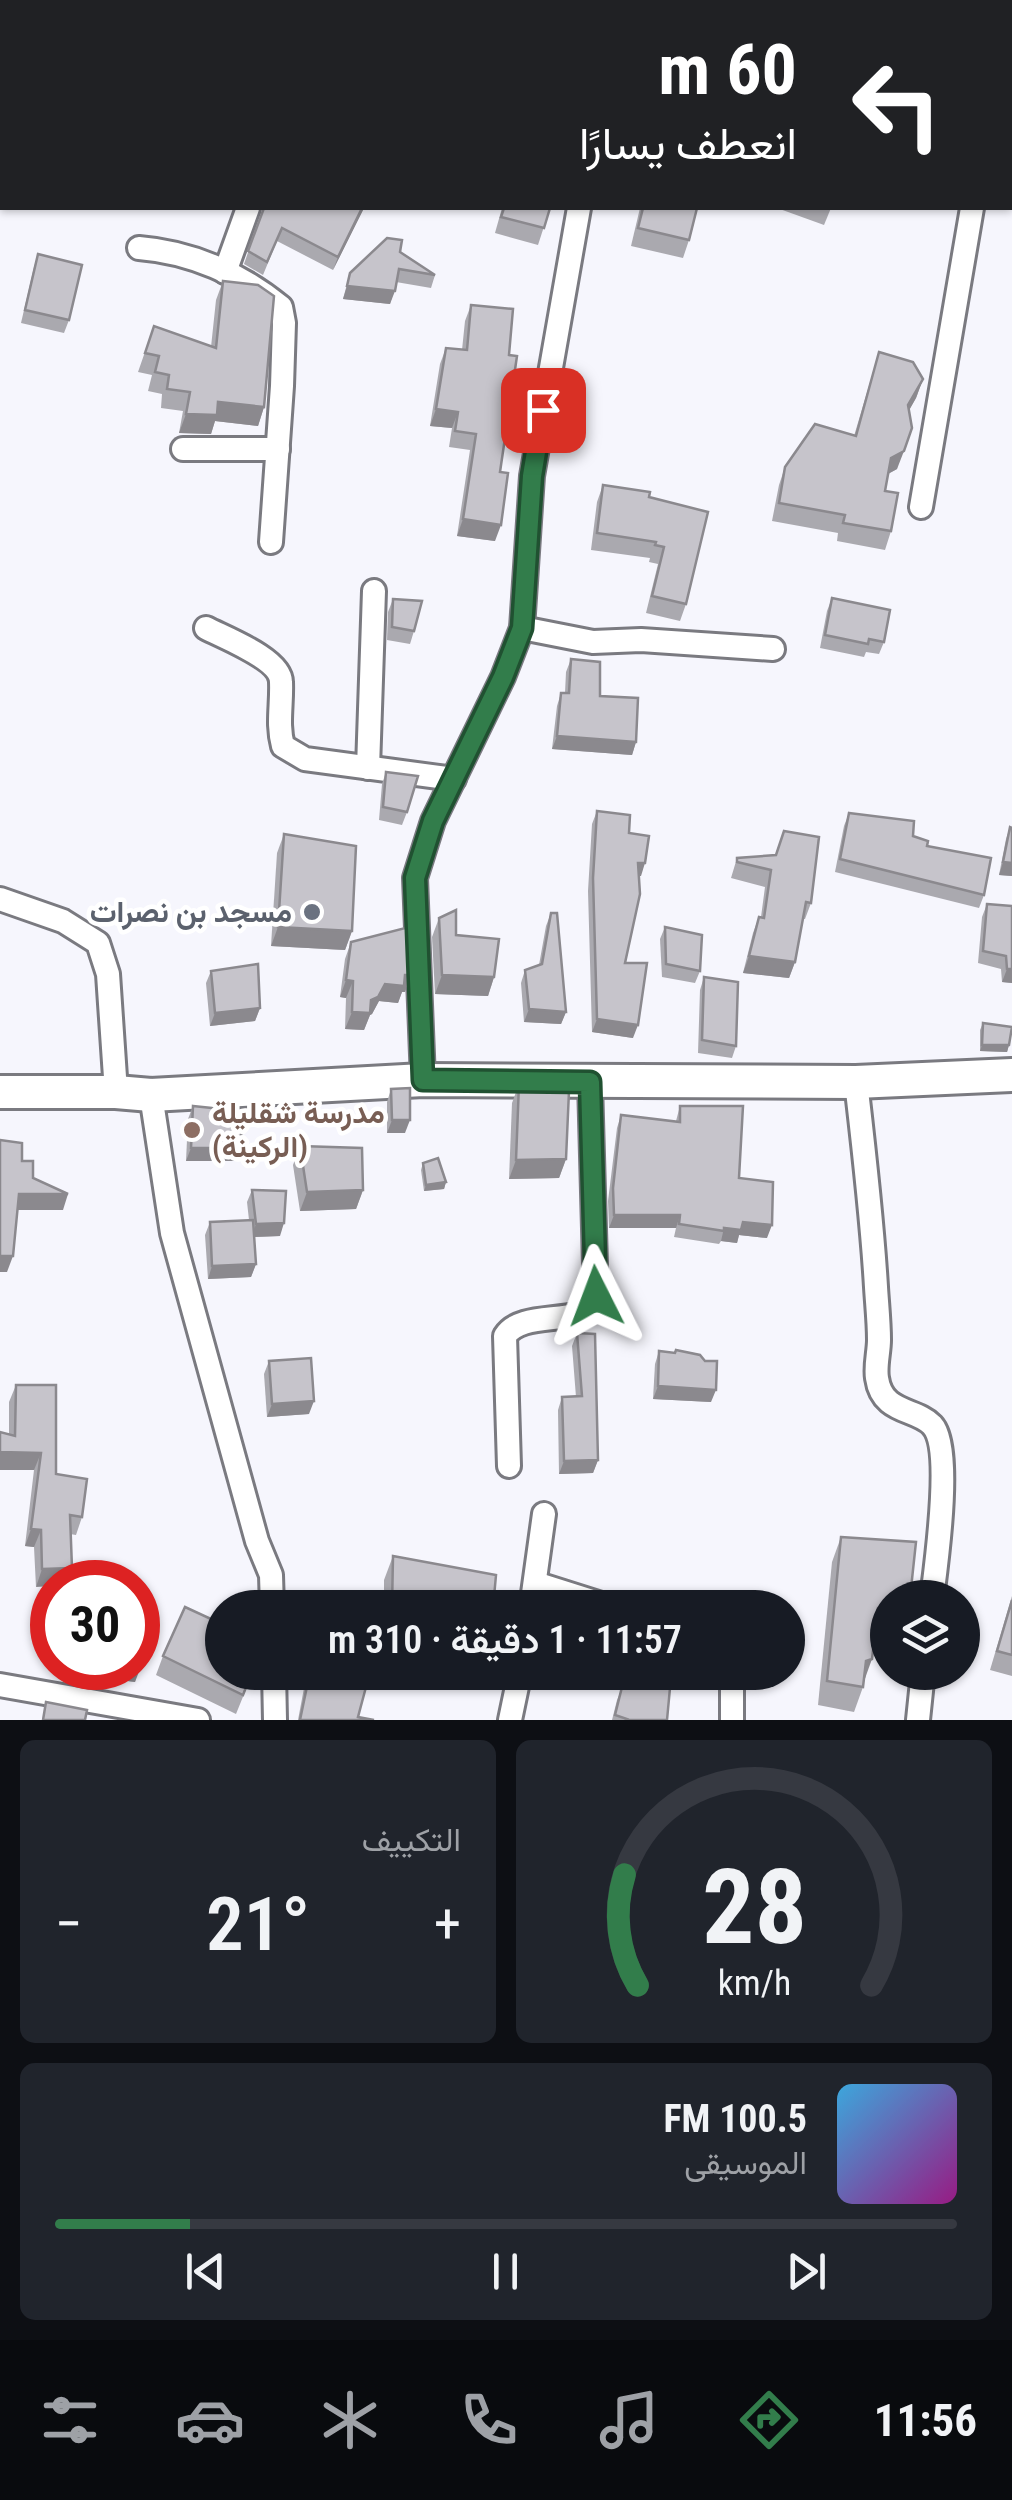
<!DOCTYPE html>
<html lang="ar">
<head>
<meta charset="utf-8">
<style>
	:root { --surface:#171b24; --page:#20242c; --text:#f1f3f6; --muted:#9ea1a6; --line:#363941; --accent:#327d4b }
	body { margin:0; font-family:"Roboto Condensed",Vazirmatn,sans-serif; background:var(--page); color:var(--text); direction:rtl; height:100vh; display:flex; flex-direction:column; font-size:38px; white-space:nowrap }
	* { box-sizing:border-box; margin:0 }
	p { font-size:32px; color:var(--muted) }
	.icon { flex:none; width:55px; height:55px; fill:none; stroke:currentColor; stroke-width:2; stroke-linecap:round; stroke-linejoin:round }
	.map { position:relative; height:1720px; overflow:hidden; direction:ltr }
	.side { display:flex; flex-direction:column; gap:20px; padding:20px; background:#0d0f14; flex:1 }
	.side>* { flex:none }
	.top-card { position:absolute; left:0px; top:0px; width:1012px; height:210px; box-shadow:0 2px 8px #0004; direction:rtl; background:#202124; color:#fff; overflow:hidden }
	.buttons { position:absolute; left:870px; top:1580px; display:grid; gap:20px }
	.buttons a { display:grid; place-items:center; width:110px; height:110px; border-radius:50%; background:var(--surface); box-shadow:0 2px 8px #0004; font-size:50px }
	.speed { position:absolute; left:30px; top:1560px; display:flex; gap:20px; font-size:50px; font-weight:700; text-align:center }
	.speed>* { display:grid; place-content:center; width:130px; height:130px; border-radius:50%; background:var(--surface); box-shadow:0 2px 8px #0004; line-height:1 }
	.speed .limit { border:15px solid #d22; background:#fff; color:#111 }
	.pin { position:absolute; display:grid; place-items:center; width:85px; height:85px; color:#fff; margin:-42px; border-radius:20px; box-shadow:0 5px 15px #0006 }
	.me { position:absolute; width:110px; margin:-55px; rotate:357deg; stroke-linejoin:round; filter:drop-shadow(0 0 8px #0008) }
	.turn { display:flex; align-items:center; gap:35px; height:210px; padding:0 50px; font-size:45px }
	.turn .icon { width:130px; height:130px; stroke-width:2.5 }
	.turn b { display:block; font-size:70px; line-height:85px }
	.big { font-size:75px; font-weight:600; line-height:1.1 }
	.side .tile { flex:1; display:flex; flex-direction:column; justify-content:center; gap:15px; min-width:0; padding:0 35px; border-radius:15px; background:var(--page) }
	.side .dial { align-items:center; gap:0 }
	.dial svg { height:260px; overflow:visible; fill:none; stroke:var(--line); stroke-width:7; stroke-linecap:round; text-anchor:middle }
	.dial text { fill:var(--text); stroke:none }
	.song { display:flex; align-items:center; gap:30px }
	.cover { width:120px; height:120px; border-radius:15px; background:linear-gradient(135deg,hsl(200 70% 55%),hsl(310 70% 35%)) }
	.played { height:10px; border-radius:5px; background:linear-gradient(90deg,var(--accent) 15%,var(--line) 15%) }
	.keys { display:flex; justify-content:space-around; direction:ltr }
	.heat { display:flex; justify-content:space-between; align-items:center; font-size:55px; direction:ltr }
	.side .tiles { flex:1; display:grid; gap:20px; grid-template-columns:1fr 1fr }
	.tile:last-child { grid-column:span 2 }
	.trip { position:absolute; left:205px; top:1590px; width:600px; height:100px; border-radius:50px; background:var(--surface); box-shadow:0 2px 8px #0004; font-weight:600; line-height:100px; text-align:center; direction:rtl }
	.tab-bar { display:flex; height:160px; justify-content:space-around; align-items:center; background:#090b0e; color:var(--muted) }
	.tab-bar .icon { width:70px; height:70px }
	.tab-bar .active { color:var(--accent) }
	.tab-bar b { font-size:45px; color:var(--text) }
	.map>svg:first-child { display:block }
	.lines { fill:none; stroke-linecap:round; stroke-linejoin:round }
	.street-casing { stroke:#7a7a80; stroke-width:28 }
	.secondary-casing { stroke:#7a7a80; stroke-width:38 }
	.street { stroke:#fff; stroke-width:22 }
	.secondary { stroke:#fff; stroke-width:32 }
	.wall { fill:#aaa9af }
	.shaded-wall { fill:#8b898e }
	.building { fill:#c6c4cb; stroke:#8b898e; stroke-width:2.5 }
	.route-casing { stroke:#205131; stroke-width:25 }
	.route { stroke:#327d4b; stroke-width:18 }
	.worship-dot { fill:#6b7280; stroke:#fff; stroke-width:4 }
	.education-dot { fill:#8d6e63; stroke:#fff; stroke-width:4 }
	.labels { text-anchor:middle; stroke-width:9; stroke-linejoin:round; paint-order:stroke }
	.worship-label { font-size:30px; font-weight:bold; fill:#5b616d; stroke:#fff; text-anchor:end }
	.education-label { font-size:30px; font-weight:bold; fill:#785e54; stroke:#fff; text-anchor:start }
</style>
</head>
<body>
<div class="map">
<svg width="1012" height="1720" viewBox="0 0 1012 1720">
	<rect width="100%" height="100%" fill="#f6f6fd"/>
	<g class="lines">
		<defs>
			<g id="street">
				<polyline points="204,0 206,2"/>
				<polyline points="295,0 295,2"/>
				<polyline points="648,0 657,2"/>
				<polyline points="617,2 618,0"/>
				<polyline points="1010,104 1012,105"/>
				<polyline points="0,151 2,152"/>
				<path d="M139,248C191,252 241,274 281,307L284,323L282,386L271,542"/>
				<polyline points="225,272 248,208"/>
				<polyline points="183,449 278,449"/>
				<polyline points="921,507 972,208"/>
				<path d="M206,628C225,638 281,659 281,682C282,705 277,724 283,746L305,759L454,779"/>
				<polyline points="522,628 593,642 641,640 773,649"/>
				<polyline points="368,768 374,591"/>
				<polyline points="0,899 63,921 98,943 108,974 116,1092"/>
				<polyline points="423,1080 415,878 433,821 503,677 522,628 532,476 579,208"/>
				<path d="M856,1082C864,1151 872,1218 876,1287C877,1304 879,1322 879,1340C879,1352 875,1366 877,1378C882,1414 916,1408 932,1425C953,1447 936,1566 932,1598"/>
				<polyline points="151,1095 172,1233 257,1541 271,1575 272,1608"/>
				<path d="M509,1466L505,1336C522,1309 581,1327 596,1302L590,1082"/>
				<polyline points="535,1583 614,1608"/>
				<polyline points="531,1608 544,1514"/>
				<polyline points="274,1672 275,1720"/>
				<polyline points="0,1685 198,1720"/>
				<polyline points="510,1720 520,1672"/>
				<polyline points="732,1720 732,1672"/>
				<polyline points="918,1720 923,1672"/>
			</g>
			<polyline id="secondary" points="0,1092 116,1092 151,1095 423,1080 856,1082 1012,1075"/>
		</defs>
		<use href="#street" class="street-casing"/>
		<use href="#secondary" class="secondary-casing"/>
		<use href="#street" class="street"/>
		<use href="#secondary" class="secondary"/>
	</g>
	<g class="wall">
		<polygon points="426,0 585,0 584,2 425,2"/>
		<polygon points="704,0 846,0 845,2 703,2"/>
		<polygon points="262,208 364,208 333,270 277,241 263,275 244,264 262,212"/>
		<polygon points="502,208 550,208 538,245 495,233"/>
		<polygon points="640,208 697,208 689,240 683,258 631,246"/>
		<polygon points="777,208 831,208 824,225"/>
		<polygon points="400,252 435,275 431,288 396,282 390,304 343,299 350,273"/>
		<polygon points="38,254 69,320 64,333 21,323 34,267"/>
		<polygon points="223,281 264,407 258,426 215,421 211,434 179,433 183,411 161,408 162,394 148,391 152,375 138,372 154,326 211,347 216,300"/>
		<polygon points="471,305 500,472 495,541 457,536 470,450 449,447 452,428 430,426 440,364 446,348 462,350 465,321"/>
		<polygon points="879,352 923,379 916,398 909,410 897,469 888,474 885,491 891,531 885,550 837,541 838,533 772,521 779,485 785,467 854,436"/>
		<polygon points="603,485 649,497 686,604 680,621 646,613 658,564 649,562 650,558 591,550 597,502"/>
		<polygon points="832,598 884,642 879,654 866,652 864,657 820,648 827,611"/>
		<polygon points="393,599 414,631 410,644 387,640 388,612"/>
		<polygon points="571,659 636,742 632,755 552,749 557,706 561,693 565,693 566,672"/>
		<polygon points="386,772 407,812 402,825 379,820 382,784"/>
		<polygon points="597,811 629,833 641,876 639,876 625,963 633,1038 592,1032 588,891 592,824"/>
		<polygon points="849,813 927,846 984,895 979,908 835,872 844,826"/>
		<polygon points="1010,827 1012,828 1012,876 999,875 1006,839"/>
		<polygon points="284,834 352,931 345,950 271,946 277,853"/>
		<polygon points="775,855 811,903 805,919 803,919 795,962 789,978 743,973 753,933 759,917 761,917 765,887 731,878 737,858"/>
		<polygon points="987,904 1012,906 1012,983 1002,982 1001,969 978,963 982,917"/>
		<polygon points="551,913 566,1012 561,1024 524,1022 521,983 525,970 539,965 546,926"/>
		<polygon points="439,918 494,977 488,996 435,994 432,937"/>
		<polygon points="665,927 700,971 695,983 662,977 660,939"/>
		<polygon points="351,942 405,992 402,992 398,1003 379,1001 372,1014 370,1015 364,1030 345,1029 346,998 340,997 345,959"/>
		<polygon points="211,971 260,1008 255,1021 210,1026 206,983"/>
		<polygon points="704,977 736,1046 732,1058 698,1053 700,990"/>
		<polygon points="983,1023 1009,1045 1007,1052 980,1051 980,1030"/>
		<polygon points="519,1084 566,1159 559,1178 509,1179 512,1103"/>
		<polygon points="391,1089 405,1133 387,1133 387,1102"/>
		<polygon points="193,1106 237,1161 186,1161 188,1119"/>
		<polygon points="680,1106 739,1178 767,1238 739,1235 737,1243 721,1241 719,1244 674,1237 676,1228 609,1228 608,1201 617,1128 621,1115 676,1121"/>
		<polygon points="300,1146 363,1190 356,1209 300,1211 293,1165"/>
		<polygon points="423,1163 446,1182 444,1189 424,1191 421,1170"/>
		<polygon points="252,1190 280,1236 254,1237 256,1264 251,1277 208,1279 205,1235 210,1222 249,1220 247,1202"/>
		<polygon points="577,1333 598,1460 593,1473 559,1474 558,1410 562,1397 576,1397 572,1346"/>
		<polygon points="659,1351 711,1402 653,1399 655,1364"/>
		<polygon points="269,1361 309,1414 267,1417 264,1374"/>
		<polygon points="16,1385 56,1474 82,1517 76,1535 70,1534 36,1587 34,1547 25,1546 34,1470 0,1470 0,1432 9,1434 9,1402"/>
		<polygon points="841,1537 875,1633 863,1687 854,1712 818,1705 832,1562"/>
		<polygon points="393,1556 493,1608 384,1608 384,1580"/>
		<polygon points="1012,1596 1012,1676 990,1670"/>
		<polygon points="163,1656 222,1672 253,1672 236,1714 156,1675"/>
		<polygon points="83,1668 138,1668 135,1682 98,1677 99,1672"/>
		<polygon points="307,1672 370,1672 358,1717 374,1720 298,1720"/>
		<polygon points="629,1672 667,1720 612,1720 617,1700"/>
	</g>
	<g class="shaded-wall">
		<polygon points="362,208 364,208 333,270 338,257"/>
		<polygon points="347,286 395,291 390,304 343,299"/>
		<polygon points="923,379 916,398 902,423 908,405"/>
		<polygon points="218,402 264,407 258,426 215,421 211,434 179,433 186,414"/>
		<polygon points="436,409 458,412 452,428 430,426"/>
		<polygon points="904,451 897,469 884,476 891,458"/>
		<polygon points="463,519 501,525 495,541 457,536"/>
		<polygon points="557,736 636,742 632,755 552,749"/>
		<polygon points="1003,862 1012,863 1012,876 999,875"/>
		<polygon points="638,863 645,863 641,876 633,876"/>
		<polygon points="278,927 352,931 345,950 271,946"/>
		<polygon points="749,956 795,962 789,978 743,973"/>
		<polygon points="1007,969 1012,969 1012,983 1002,982"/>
		<polygon points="405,975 411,975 405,992 402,992 398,1003 379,1001 372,1014 370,1015 364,1030 345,1029 352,1012 371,1000 385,984"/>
		<polygon points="442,975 494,977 488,996 435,994"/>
		<polygon points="346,980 353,981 346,998 340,997"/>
		<polygon points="260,1008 255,1021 210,1026 215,1013"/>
		<polygon points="529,1009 566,1012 561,1024 524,1022"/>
		<polygon points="597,1019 638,1025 633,1038 592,1032"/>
		<polygon points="982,1045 1009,1045 1007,1052 980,1051"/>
		<polygon points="392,1120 410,1120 405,1133 387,1133"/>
		<polygon points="191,1148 242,1148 237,1161 186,1161"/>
		<polygon points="566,1159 559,1178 509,1179 516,1160"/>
		<polygon points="446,1182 444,1189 424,1191 426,1185"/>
		<polygon points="363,1190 356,1209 300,1211 307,1192"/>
		<polygon points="19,1194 68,1194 63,1210 13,1210"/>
		<polygon points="614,1215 680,1215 676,1228 609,1228"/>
		<polygon points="743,1222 772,1225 767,1238 739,1235 737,1243 721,1241 724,1228"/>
		<polygon points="284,1223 280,1236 251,1237 256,1224"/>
		<polygon points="0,1256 13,1256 7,1272 0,1272"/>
		<polygon points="256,1264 251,1277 208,1279 212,1266"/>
		<polygon points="658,1386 716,1390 711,1402 653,1399"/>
		<polygon points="314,1401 309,1414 267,1417 272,1404"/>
		<polygon points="0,1452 41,1453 34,1470 0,1470"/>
		<polygon points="598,1460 593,1473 559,1474 564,1461"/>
		<polygon points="31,1529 41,1530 34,1547 25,1546"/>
		<polygon points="72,1568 66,1582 52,1582 52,1586 36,1587 42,1569"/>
		<polygon points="878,1608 888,1609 888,1634 869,1632"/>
		<polygon points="872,1659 863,1684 866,1661"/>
		<polygon points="101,1668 129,1668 140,1669 135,1682 98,1677"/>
	</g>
	<g class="building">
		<polygon points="348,0 402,0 401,2 347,2"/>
		<polygon points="436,0 482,0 481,2 443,2"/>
		<polygon points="519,0 585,0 584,2 519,2"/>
		<polygon points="771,0 813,0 812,2 778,2"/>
		<polygon points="824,0 846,0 845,2 832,2"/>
		<polygon points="909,0 1012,0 1012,73 1010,72 1010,2 908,2"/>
		<polygon points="0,47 2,49 2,76 0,81"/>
		<polygon points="264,208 362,208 338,257 282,228 267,262 248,251"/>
		<polygon points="504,208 550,208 544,228 501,217"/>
		<polygon points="643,208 697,208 689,240 638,228"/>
		<polygon points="387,238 402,240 400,252 435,275 399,269 395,291 347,286 350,273"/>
		<polygon points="38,254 82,265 69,320 25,310"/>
		<polygon points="223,281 258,285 274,296 264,407 218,402 217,415 186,414 190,392 167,389 169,375 155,372 159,356 145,353 154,326 216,348"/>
		<polygon points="471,305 513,309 509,355 517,356 500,472 508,473 501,525 463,519 476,434 455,431 458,412 436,409 446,348 467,350"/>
		<polygon points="879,352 913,362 923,379 908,405 912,428 904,451 891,458 885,491 898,493 891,531 843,523 845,515 779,503 785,467 815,424 856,436"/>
		<polygon points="603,485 650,492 649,497 708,512 686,604 652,596 664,547 655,545 656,542 597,533"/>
		<polygon points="832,598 890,610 884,642 869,639 868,644 825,635"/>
		<polygon points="393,599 422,601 414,631 392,627"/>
		<polygon points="571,659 600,662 600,696 638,698 636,742 557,736 561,693 569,693"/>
		<polygon points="386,772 418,776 407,812 383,807"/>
		<polygon points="597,811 630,815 629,833 649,836 645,863 638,863 640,894 625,963 647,963 638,1025 597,1019 593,878"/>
		<polygon points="849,813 914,821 913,836 928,841 927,846 991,858 984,895 840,859"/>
		<polygon points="1010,827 1012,828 1012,863 1003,862"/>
		<polygon points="784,831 819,837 811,903 806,902 795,962 749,956 759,917 764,918 771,870 737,862 737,858 776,855"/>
		<polygon points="284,834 356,846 352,931 278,927"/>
		<polygon points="987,904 1012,906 1012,969 1007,969 1006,956 983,951"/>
		<polygon points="456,910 456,935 499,939 494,977 442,975 439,918"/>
		<polygon points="551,913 557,913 566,1012 529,1009 525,970 542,964"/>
		<polygon points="409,927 411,975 405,975 404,986 385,984 378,997 371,1000 370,1013 352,1012 353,981 346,980 351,942"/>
		<polygon points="665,927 702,935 700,971 666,964"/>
		<polygon points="258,964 260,1008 215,1013 211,971"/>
		<polygon points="704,977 738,982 736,1046 702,1040"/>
		<polygon points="983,1023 1012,1027 1009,1045 982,1045"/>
		<polygon points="519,1084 569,1091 566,1159 516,1160"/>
		<polygon points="410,1088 410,1120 392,1120 391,1089"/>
		<polygon points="193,1106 240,1111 242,1148 191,1148"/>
		<polygon points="680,1106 743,1106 739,1178 773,1182 772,1225 743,1222 741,1230 724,1228 724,1231 679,1224 680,1215 614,1215 613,1188 621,1115 680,1122"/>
		<polygon points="0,1140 22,1143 22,1161 33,1161 33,1178 68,1194 19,1194 13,1256 0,1256"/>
		<polygon points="300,1146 362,1148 363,1190 307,1192"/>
		<polygon points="438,1158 446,1182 426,1185 423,1163"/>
		<polygon points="252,1190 286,1191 284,1223 256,1224"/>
		<polygon points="253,1220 256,1264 212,1266 210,1222"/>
		<polygon points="577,1333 595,1334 598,1460 564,1461 562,1397 582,1396"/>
		<polygon points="676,1350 700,1355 705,1361 717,1361 716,1390 658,1386 659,1351 675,1353"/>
		<polygon points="311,1358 314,1401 272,1404 269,1361"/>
		<polygon points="16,1385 56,1385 56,1474 87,1479 82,1517 70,1515 72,1568 42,1569 41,1530 31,1529 41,1453 0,1452 0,1432 15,1436"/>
		<polygon points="841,1537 916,1542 910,1598 888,1598 888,1609 878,1608 872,1659 866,1661 863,1687 827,1681"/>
		<polygon points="393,1556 496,1575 493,1608 392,1608"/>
		<polygon points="1012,1600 1012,1655 997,1651"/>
		<polygon points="185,1607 222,1624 222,1672 252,1672 243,1695 163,1656"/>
		<polygon points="138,1615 148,1616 140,1669 129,1668 138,1668"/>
		<polygon points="310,1672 370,1672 358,1717 374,1720 300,1720"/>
		<polygon points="629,1672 671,1677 667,1720 626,1720 627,1719 615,1715 622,1687 626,1684"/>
		<polygon points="46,1702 87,1710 85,1720 43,1720"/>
	</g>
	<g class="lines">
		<defs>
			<polyline id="route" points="543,410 532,476 522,628 503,677 433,821 415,878 423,1080 590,1082 596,1296"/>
		</defs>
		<use href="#route" class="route-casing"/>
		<use href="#route" class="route"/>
	</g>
	<circle class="worship-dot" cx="312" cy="912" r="10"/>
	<circle class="education-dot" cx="192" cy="1130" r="10"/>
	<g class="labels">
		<g class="worship-label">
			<text x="292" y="922">مسجد بن نصرات</text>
		</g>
		<g class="education-label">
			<text x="212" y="1123">مدرسة شقليلة<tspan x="212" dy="34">(الركينة)</tspan></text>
		</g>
	</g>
</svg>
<div class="buttons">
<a><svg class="icon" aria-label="layers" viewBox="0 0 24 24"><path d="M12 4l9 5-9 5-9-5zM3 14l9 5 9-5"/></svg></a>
</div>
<div class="speed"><div class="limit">30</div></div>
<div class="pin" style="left:543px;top:410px;background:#d93025"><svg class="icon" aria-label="arrive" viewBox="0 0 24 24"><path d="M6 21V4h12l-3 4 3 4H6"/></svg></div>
<svg class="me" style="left:596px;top:1296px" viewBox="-20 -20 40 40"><path d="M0-17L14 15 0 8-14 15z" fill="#327d4b" stroke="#fff" stroke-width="4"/></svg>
<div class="trip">11:57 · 1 دقيقة · 310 m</div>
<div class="top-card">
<div class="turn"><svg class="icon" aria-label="left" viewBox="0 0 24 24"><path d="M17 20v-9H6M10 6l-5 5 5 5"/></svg><div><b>60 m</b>انعطف يسارًا</div></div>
</div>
</div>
<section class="side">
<div class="tiles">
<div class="tile dial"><svg viewBox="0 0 100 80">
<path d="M14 69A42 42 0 1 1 86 69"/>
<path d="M14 69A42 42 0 0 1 10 35" stroke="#327d4b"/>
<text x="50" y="56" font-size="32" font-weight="700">28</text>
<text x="50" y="72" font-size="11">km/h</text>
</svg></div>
<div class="tile"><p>التكييف</p>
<div class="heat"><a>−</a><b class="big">21°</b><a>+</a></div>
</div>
<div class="tile">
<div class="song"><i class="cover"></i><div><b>100.5 FM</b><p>الموسيقى</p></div></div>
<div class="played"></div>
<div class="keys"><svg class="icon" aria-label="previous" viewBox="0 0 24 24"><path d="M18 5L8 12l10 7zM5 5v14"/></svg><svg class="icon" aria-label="pause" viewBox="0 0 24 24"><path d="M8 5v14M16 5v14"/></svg><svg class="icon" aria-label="next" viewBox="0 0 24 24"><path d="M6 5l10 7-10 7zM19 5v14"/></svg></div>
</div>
</div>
</section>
<nav class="tab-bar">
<b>11:56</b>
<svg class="icon active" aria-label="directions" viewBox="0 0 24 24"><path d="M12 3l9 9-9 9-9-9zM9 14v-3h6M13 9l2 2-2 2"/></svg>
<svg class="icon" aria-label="music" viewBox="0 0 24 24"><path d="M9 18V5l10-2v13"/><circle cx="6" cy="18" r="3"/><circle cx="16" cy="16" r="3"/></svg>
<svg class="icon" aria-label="phone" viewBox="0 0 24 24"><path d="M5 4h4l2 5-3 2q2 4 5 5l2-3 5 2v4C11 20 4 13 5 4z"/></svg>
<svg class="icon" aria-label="climate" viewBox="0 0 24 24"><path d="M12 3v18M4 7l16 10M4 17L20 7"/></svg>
<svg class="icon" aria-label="car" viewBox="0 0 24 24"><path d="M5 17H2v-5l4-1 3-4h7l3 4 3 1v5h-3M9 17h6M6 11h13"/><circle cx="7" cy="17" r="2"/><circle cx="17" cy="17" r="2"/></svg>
<svg class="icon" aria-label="filters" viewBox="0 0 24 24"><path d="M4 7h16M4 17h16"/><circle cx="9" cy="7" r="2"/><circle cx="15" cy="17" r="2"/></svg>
</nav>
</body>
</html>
